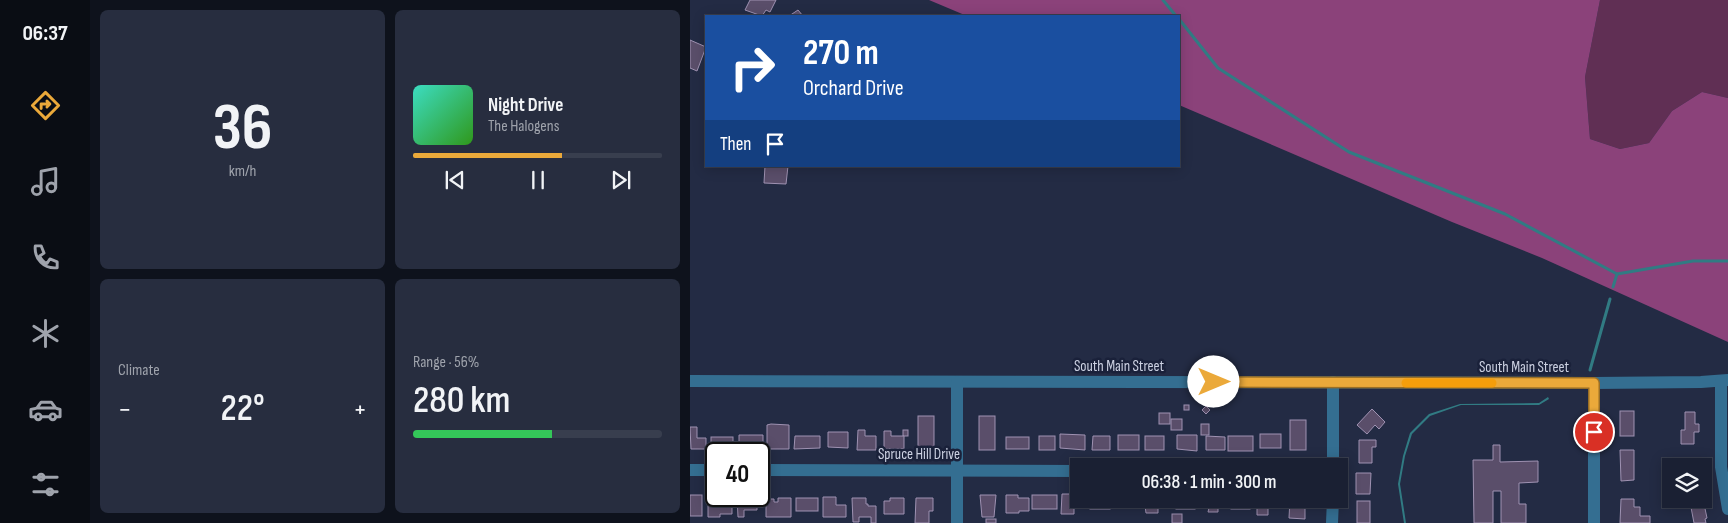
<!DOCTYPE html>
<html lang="en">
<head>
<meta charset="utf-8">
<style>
	:root { --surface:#1a2033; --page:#272d3f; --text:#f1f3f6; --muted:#9fa3ac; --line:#383e4e; --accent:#eba93a }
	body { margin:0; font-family:"Sofia Sans Condensed",sans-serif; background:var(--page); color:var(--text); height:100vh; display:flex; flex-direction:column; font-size:19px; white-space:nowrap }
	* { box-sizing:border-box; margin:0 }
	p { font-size:16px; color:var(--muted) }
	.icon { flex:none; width:28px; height:28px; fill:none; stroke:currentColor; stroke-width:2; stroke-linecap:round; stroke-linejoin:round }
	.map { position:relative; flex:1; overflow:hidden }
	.details { display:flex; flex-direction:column; gap:10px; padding:10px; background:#0e121c; width:600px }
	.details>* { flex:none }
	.top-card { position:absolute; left:15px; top:15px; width:475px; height:152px; border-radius:0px; box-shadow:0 2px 12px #0003,0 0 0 1px var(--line); background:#1a4fa0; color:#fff; overflow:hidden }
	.controls { position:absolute; left:972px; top:458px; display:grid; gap:10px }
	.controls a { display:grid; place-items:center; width:50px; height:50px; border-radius:0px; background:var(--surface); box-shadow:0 2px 12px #0003,0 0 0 1px var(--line); font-size:25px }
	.speed { position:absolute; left:15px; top:442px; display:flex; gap:10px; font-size:25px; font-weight:700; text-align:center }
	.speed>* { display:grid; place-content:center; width:65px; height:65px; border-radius:50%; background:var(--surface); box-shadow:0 2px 12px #0003,0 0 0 1px var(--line); line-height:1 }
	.speed .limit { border:2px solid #111; border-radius:8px; background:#fff; color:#111 }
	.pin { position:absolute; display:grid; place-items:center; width:42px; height:42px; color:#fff; margin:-21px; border:2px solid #fff; border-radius:50%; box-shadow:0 1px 5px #0007 }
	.me { position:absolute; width:55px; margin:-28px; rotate:90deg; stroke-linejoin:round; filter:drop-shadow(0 0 4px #0008) }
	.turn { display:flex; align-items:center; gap:18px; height:105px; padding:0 15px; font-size:22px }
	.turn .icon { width:65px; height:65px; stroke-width:2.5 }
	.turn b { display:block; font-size:35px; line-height:42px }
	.then { display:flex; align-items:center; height:48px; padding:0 15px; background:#0003; gap:10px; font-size:19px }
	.big { font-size:38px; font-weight:600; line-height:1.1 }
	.details .card { flex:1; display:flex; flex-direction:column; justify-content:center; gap:8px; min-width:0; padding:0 18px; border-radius:8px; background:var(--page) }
	.details .dial { align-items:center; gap:0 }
	.dial b { font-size:65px; line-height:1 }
	.song { display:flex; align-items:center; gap:15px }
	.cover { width:60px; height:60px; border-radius:8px; background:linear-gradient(135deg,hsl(170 70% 55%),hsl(110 70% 35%)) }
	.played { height:5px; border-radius:2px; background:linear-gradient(90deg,var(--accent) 60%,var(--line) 60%) }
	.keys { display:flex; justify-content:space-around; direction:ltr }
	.heat { display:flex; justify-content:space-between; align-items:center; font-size:28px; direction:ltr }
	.charge { height:8px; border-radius:4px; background:linear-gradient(90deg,#34c759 56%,var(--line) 0) }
	.details .tiles { flex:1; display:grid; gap:10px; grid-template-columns:repeat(2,1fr) }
	.trip { position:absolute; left:380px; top:458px; width:278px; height:50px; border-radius:0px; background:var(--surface); box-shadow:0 2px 12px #0003,0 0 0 1px var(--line); font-weight:600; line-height:50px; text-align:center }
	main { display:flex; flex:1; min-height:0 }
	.tabs { display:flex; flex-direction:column; width:90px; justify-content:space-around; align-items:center; background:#0a0d14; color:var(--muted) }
	.tabs .icon { width:35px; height:35px }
	.tabs .selected { color:var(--accent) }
	.tabs b { font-size:22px; color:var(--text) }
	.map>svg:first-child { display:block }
	.green { fill:#602f54 }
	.forest { fill:#8b427a }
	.water { fill:#317b83 }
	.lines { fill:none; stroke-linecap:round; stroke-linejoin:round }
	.stream { stroke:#317b83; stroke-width:3 }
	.building { fill:#5a4e6a; stroke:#9f92b2 }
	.minor { stroke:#346e91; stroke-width:12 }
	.route-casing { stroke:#996e26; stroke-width:12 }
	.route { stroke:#eba93a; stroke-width:9 }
	.slow { stroke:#f59e0b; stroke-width:9 }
	.labels { text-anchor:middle; stroke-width:5; stroke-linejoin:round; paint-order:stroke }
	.street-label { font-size:15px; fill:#cdd2e3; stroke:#1a213a }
</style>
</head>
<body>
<main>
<nav class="tabs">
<b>06:37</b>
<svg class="icon selected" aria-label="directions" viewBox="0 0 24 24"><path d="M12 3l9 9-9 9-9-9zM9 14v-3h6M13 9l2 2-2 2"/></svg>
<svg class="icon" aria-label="music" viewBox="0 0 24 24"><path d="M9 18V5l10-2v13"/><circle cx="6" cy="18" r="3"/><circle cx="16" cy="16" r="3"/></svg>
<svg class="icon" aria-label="phone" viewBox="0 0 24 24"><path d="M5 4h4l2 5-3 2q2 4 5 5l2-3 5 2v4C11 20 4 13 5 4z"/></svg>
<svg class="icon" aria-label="climate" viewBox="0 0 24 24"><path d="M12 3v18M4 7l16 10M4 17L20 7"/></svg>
<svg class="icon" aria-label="car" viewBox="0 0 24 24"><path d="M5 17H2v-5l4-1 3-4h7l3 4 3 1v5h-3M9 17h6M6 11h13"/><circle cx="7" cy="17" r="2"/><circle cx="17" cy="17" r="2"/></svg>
<svg class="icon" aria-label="filters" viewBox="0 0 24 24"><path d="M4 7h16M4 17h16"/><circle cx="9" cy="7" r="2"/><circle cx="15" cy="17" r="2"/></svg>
</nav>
<section class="details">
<div class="tiles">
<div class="card dial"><b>36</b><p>km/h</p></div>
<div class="card">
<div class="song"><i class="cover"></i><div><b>Night Drive</b><p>The Halogens</p></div></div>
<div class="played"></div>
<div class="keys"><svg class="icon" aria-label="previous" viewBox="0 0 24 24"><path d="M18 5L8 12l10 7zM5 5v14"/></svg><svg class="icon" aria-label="pause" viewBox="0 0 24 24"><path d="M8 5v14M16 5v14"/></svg><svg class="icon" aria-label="next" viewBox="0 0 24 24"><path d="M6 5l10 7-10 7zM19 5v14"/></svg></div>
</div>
<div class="card"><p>Climate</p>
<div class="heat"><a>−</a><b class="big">22°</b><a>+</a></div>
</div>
<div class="card"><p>Range · 56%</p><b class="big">280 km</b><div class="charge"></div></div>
</div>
</section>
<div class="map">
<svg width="1038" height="523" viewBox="0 0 1038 523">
	<rect width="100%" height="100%" fill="#232b44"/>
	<polygon class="green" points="910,0 1038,0 1038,98 1012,92 982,111 959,143 930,149 900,139 895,77"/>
	<polygon class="forest" points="239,0 910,0 895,77 900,139 930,149 959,143 982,111 1012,92 1038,98 1038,342 852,258 762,222 489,105 489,16 277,16"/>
	<polygon class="water" points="858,397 859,399 849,405 771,405 740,416 722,434 715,456 710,484 716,523 714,523 708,484 713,456 720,433 739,414 770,404 849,403"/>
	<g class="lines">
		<g class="stream">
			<polyline points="473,0 486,16"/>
			<polyline points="489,19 528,68 659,152 815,214 927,274 1003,261 1038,261"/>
			<polyline points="923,287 927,274"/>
			<polyline points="900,370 920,299"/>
		</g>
	</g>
	<g class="building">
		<polygon points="60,0 86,0 80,12 76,10 72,16 55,10"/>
		<polygon points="108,10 113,16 99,16"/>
		<polygon points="0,40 16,47 7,71 0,68"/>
		<polygon points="75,166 98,166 96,184 74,183"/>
		<rect x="494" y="405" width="5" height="5"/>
		<polygon points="516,406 520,410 516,414 512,410"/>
		<polygon points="682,409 695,422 689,429 685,425 677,434 667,425"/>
		<rect x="930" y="411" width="14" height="25"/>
		<polygon points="995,412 1005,412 1005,424 1009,424 1009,432 1004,432 1004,444 991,444 991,430 995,430"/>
		<rect x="469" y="413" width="11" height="11"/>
		<rect x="228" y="416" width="16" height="33"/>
		<rect x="289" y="416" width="16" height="34"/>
		<rect x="481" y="419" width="11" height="11"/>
		<rect x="600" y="420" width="16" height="30"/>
		<polygon points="81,424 99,425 99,449 77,449 77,425"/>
		<rect x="511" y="424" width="8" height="11"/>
		<polygon points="0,427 7,427 7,438 16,438 16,449 1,449"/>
		<polygon points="168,430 175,430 175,436 186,436 186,450 167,450"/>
		<rect x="213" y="430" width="5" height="6"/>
		<polygon points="194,431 201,431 201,436 214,436 214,449 194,449"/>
		<polygon points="138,432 158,432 158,448 138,447"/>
		<polygon points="370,434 395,435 395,450 370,448"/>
		<rect x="570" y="434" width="21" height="14"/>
		<polygon points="49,435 73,435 73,447 49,448"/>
		<rect x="428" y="435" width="21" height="15"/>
		<polygon points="487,435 507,435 507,451 487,449"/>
		<polygon points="105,436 130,436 130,448 104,449"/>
		<rect x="349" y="436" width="16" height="14"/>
		<polygon points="403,436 420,436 420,450 402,450"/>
		<rect x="455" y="436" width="19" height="14"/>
		<polygon points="516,436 535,437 535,450 516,450"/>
		<rect x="538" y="436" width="25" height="15"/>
		<rect x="21" y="437" width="22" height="12"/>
		<rect x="316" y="437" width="23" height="12"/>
		<polygon points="669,440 686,440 686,447 682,447 682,463 669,463"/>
		<polygon points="803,445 810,445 810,462 848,461 848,482 829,483 829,504 836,504 836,523 811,523 811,491 803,491 803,523 784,523 783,460 803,460"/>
		<polygon points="930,450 944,450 944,480 931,481"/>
		<rect x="994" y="459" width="14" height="7"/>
		<polygon points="666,473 681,473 680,494 666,494"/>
		<polygon points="372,494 389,494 389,499 393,499 393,507 384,507 384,514 371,514"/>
		<rect x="0" y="495" width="12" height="21"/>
		<polygon points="290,495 306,495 304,517 292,517"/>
		<polygon points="316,495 328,495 328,498 339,498 339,511 329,511 329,513 316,513"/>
		<rect x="342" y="495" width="25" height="14"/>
		<polygon points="28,496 42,496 42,514 30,514 30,517 18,517 18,506 28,506"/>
		<polygon points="67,496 67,510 54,510 54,517 48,517 47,497"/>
		<polygon points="133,497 146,497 146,505 156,505 156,517 133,517"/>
		<polygon points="88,498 101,498 101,517 76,517 76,499 84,499 84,502 88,502"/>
		<rect x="106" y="498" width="22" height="13"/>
		<polygon points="162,498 176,498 176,504 178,504 178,506 186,506 186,523 181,523 181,517 169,517 169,522 163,522"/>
		<polygon points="200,498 214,498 214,514 194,514 194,501 200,501"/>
		<polygon points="226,498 243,498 243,511 239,511 239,523 225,523"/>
		<rect x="400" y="499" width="20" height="10"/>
		<rect x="427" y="499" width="22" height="8"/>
		<polygon points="454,499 479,499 479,508 468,508 468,513 456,513"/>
		<rect x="486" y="499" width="19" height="10"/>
		<polygon points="512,499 533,499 533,507 528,507 528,512 518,512 519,508 511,508"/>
		<rect x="541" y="499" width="19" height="10"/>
		<polygon points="567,499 584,499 584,508 578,508 578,515 567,515"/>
		<polygon points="600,499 615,499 615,519 599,518"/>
		<polygon points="931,499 944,499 944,507 950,507 950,516 960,516 960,523 930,523"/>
		<polygon points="1013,499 1017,518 1015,519 1016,523 1004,523 1000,502"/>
		<rect x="667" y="501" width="13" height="22"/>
		<rect x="482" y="514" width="10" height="9"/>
		<rect x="296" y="519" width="10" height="4"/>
	</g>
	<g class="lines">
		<g class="minor">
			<polyline points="0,381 904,383 1011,382 1038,380"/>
			<polyline points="1031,381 1031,467 1038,509"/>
			<polyline points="904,383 904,523"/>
			<polyline points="643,466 643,382"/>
			<polyline points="0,470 26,470"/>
			<polyline points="69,470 389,471"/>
			<polyline points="267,523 267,382"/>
			<polyline points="642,523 643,499"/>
		</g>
	</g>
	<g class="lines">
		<defs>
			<polyline id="route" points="524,382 904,383 904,432"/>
		</defs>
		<use href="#route" class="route-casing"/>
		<use href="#route" class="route"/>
		<polyline class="slow" points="716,383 802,383"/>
	</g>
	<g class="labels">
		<g class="street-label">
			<text x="429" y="371">South Main Street</text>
			<text x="834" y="372">South Main Street</text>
			<text x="229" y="459">Spruce Hill Drive</text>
		</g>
	</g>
</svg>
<div class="controls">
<a><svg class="icon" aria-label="layers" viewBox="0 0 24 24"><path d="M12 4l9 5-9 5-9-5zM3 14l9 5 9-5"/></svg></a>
</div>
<div class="speed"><div class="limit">40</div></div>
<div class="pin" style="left:904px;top:432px;background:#d93025"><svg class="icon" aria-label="arrive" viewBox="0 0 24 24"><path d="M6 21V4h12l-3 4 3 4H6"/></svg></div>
<svg class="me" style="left:524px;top:382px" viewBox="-20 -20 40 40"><circle r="19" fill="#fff"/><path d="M0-13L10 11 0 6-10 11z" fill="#eba93a"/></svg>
<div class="trip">06:38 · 1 min · 300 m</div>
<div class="top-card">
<div class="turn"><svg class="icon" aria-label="right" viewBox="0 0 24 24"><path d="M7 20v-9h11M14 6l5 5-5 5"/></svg><div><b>270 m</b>Orchard Drive</div></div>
<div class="then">Then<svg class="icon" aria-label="arrive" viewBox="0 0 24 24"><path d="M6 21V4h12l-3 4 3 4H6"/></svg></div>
</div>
</div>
</main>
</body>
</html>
